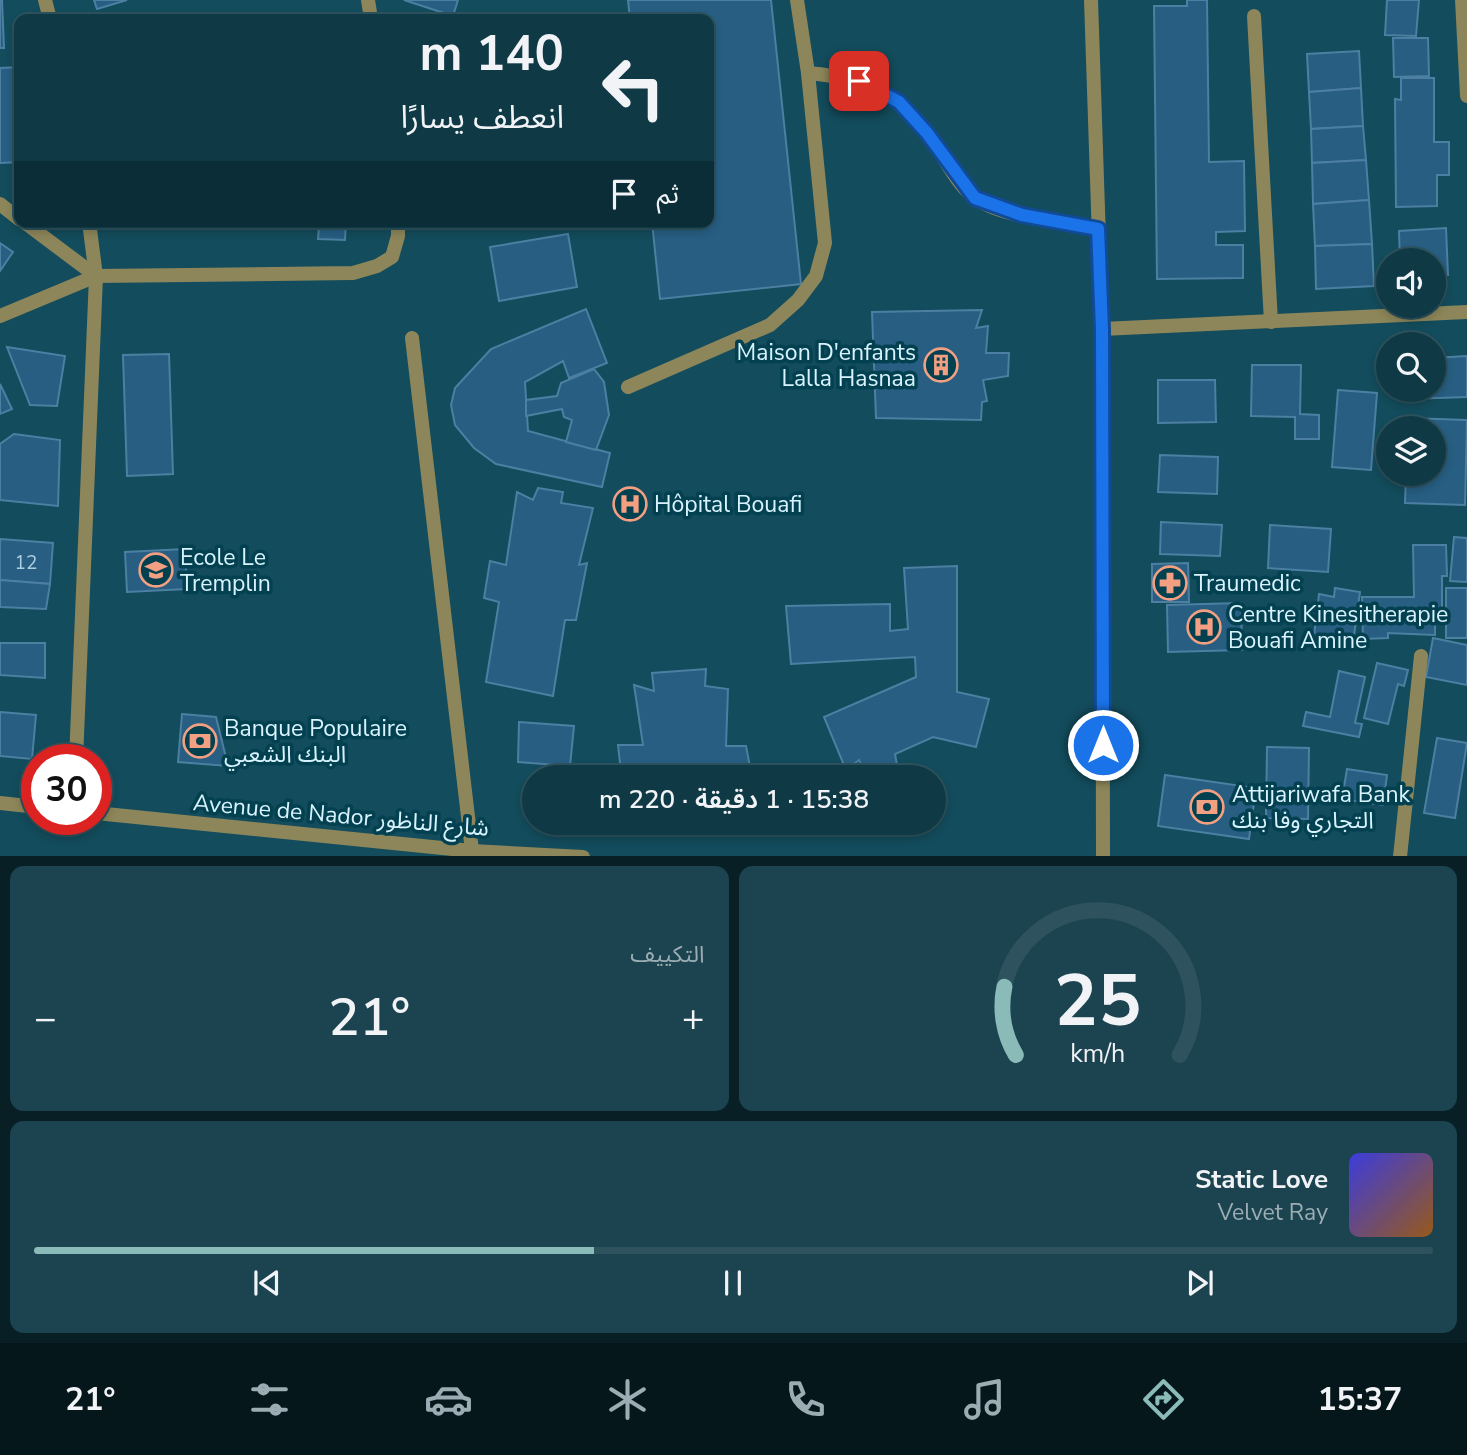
<!DOCTYPE html>
<html lang="ar">
<head>
<meta charset="utf-8">
<style>
	:root { --surface:#0e3945; --page:#1c4450; --text:#f1f3f6; --muted:#9bacb3; --line:#2e535e; --accent:#8bbbb9 }
	body { margin:0; font-family:"Nunito Sans","Noto Sans Arabic",sans-serif; background:var(--page); color:var(--text); direction:rtl; height:100vh; display:flex; flex-direction:column; font-size:26px; white-space:nowrap }
	* { box-sizing:border-box; margin:0 }
	p { font-size:23px; color:var(--muted) }
	.icon { flex:none; width:38px; height:38px; fill:none; stroke:currentColor; stroke-width:2; stroke-linecap:round; stroke-linejoin:round }
	.map { position:relative; height:856px; overflow:hidden; direction:ltr }
	.panel { display:flex; flex-direction:column; gap:10px; padding:10px; background:#081f26; flex:1 }
	.panel>* { flex:none }
	.top-card { position:absolute; left:14px; top:14px; width:700px; height:214px; border-radius:14px; box-shadow:0 4px 10px #0003,0 0 0 2px var(--line); direction:rtl; background:#0e3945; color:var(--text); overflow:hidden }
	.tools { position:absolute; left:1376px; top:248px; display:grid; gap:14px }
	.tools a { display:grid; place-items:center; width:70px; height:70px; border-radius:50%; background:var(--surface); box-shadow:0 4px 10px #0003,0 0 0 2px var(--line); font-size:35px }
	.speed { position:absolute; left:21px; top:744px; display:flex; gap:14px; font-size:35px; font-weight:700; text-align:center }
	.speed>* { display:grid; place-content:center; width:91px; height:91px; border-radius:50%; background:var(--surface); box-shadow:0 4px 10px #0003,0 0 0 2px var(--line); line-height:1 }
	.speed .limit { border:10px solid #d22; background:#fff; color:#111 }
	.pin { position:absolute; display:grid; place-items:center; width:60px; height:60px; color:#fff; margin:-30px; border-radius:14px; box-shadow:0 4px 10px #0006 }
	.me { position:absolute; width:77px; margin:-38px; rotate:0deg; stroke-linejoin:round; filter:drop-shadow(0 0 5px #0008) }
	.turn { display:flex; align-items:center; gap:24px; height:147px; padding:0 35px; font-size:32px }
	.turn .icon { width:91px; height:91px; stroke-width:2.5 }
	.turn b { display:block; font-size:49px; line-height:60px }
	.then { display:flex; align-items:center; height:66px; padding:0 35px; background:#0003; gap:14px; font-size:26px }
	.big { font-size:52px; font-weight:600; line-height:1.1 }
	.panel .card { flex:1; display:flex; flex-direction:column; justify-content:center; gap:10px; min-width:0; padding:0 24px; border-radius:14px; background:var(--page) }
	.panel .dial { align-items:center; gap:0 }
	.dial svg { height:182px; overflow:visible; fill:none; stroke:var(--line); stroke-width:7; stroke-linecap:round; text-anchor:middle }
	.dial text { fill:var(--text); stroke:none }
	.song { display:flex; align-items:center; gap:21px }
	.cover { width:84px; height:84px; border-radius:10px; background:linear-gradient(135deg,hsl(240 70% 55%),hsl(30 70% 35%)) }
	.played { height:7px; border-radius:4px; background:linear-gradient(90deg,var(--accent) 40%,var(--line) 40%) }
	.keys { display:flex; justify-content:space-around; direction:ltr }
	.heat { display:flex; justify-content:space-between; align-items:center; font-size:38px; direction:ltr }
	.panel .tiles { flex:1; display:grid; gap:10px; grid-template-columns:1fr 1fr }
	.card:last-child { grid-column:span 2 }
	.trip { position:absolute; left:522px; top:765px; width:424px; height:70px; border-radius:35px; background:var(--surface); box-shadow:0 4px 10px #0003,0 0 0 2px var(--line); font-weight:600; line-height:70px; text-align:center; direction:rtl }
	.tabs { display:flex; height:112px; justify-content:space-around; align-items:center; background:#06171c; color:var(--muted) }
	.tabs .icon { width:49px; height:49px }
	.tabs .current { color:var(--accent) }
	.tabs b { font-size:32px; color:var(--text) }
	.map>svg:first-child { display:block }
	.building { fill:#275e82; stroke:#4c7fa2; stroke-width:2 }
	.lines { fill:none; stroke-linecap:round; stroke-linejoin:round }
	.service { stroke:#8d865a; stroke-width:14 }
	.minor { stroke:#8d865a; stroke-width:14 }
	.route-casing { stroke:#114b97; stroke-width:18 }
	.route { stroke:#1a73e8; stroke-width:12 }
	.labels { text-anchor:middle; stroke-width:7; stroke-linejoin:round; paint-order:stroke }
	.number-label { font-size:19px; fill:#accede }
	.poi-label { font-size:23px; fill:#d8f3fd; stroke:#034150; text-anchor:start }
	.street-label { font-size:23px; fill:#d8f3fd; stroke:#034150 }
</style>
</head>
<body>
<div class="map">
<svg width="1467" height="857" viewBox="0 0 1467 857">
	<rect width="100%" height="100%" fill="#134c5c"/>
	<g class="building">
		<polygon points="0,0 2,0 4,48 0,48"/>
		<polygon points="94,0 127,0 97,9"/>
		<polygon points="404,0 458,0 453,16"/>
		<polygon points="628,0 771,0 801,284 660,299 652,222 709,222 709,19 630,19"/>
		<polygon points="1187,0 1207,0 1209,162 1244,161 1245,231 1216,232 1216,245 1243,245 1243,278 1157,279 1154,6 1187,6"/>
		<polygon points="1387,0 1419,0 1416,36 1385,35"/>
		<polygon points="1393,38 1428,38 1429,76 1394,77"/>
		<polygon points="1359,51 1361,88 1309,92 1307,54"/>
		<polygon points="19,67 19,162 0,163 0,68"/>
		<polygon points="1401,78 1434,78 1434,142 1449,142 1449,175 1437,175 1437,206 1396,207 1395,99 1401,100"/>
		<polygon points="1361,88 1363,126 1311,129 1309,92"/>
		<polygon points="1363,126 1366,160 1312,163 1311,129"/>
		<polygon points="1366,160 1369,200 1313,204 1312,163"/>
		<polygon points="1369,200 1372,244 1315,246 1313,204"/>
		<polygon points="237,222 346,222 345,240 318,239 319,226"/>
		<polygon points="1446,228 1448,275 1433,276 1433,261 1400,261 1399,231"/>
		<polygon points="568,234 577,287 499,301 490,247"/>
		<polygon points="0,243 13,252 0,271"/>
		<polygon points="1372,244 1374,286 1316,289 1315,246"/>
		<polygon points="586,309 607,363 569,378 563,361 525,382 528,431 610,453 602,487 496,464 474,448 455,425 451,405 455,388 491,349"/>
		<polygon points="982,310 976,328 988,326 986,353 1009,353 1008,376 983,380 987,401 982,402 981,420 876,418 872,312"/>
		<polygon points="7,347 65,356 57,406 30,405"/>
		<polygon points="169,354 173,474 127,476 123,355"/>
		<polygon points="1467,356 1467,397 1409,399 1409,390 1433,390 1433,358"/>
		<polygon points="1252,365 1301,365 1300,414 1319,415 1319,439 1295,439 1295,417 1251,416"/>
		<polygon points="594,369 604,382 609,415 596,450 566,442 572,420 564,417 562,409 526,416 526,400 557,396 561,383"/>
		<polygon points="1158,380 1215,380 1216,422 1158,423"/>
		<polygon points="0,384 12,409 0,414"/>
		<polygon points="1338,390 1377,393 1371,470 1332,467"/>
		<polygon points="1408,418 1467,420 1465,505 1405,503 1406,474 1433,474 1433,429 1408,429"/>
		<polygon points="14,434 60,440 58,506 0,500 0,444"/>
		<polygon points="1160,455 1218,457 1217,494 1158,492"/>
		<polygon points="538,488 563,492 561,503 593,508 579,565 587,563 576,620 565,620 553,696 486,682 499,602 484,598 490,561 506,565 517,492 533,500"/>
		<polygon points="1161,522 1222,525 1220,556 1160,554"/>
		<polygon points="1270,525 1331,529 1328,572 1268,568"/>
		<polygon points="1454,537 1467,538 1467,582 1450,581"/>
		<polygon points="0,539 53,543 50,584 0,580"/>
		<polygon points="1413,545 1446,545 1447,576 1442,576 1442,614 1435,615 1435,635 1388,633 1388,638 1363,639 1362,597 1414,597"/>
		<polygon points="185,549 187,589 127,592 125,552"/>
		<polygon points="1188,563 1189,602 1152,602 1152,564"/>
		<polygon points="957,566 957,692 989,699 976,747 933,737 895,754 897,765 866,776 859,760 846,770 824,717 916,677 915,657 791,664 786,606 890,604 890,631 908,629 904,568"/>
		<polygon points="0,580 50,584 46,609 0,607"/>
		<polygon points="1335,588 1360,592 1352,650 1313,644 1319,594 1334,597"/>
		<rect x="1446" y="588" width="21" height="50"/>
		<polygon points="1241,603 1242,650 1168,652 1167,605"/>
		<polygon points="1433,638 1467,645 1467,685 1426,677"/>
		<polygon points="0,643 45,643 45,678 0,675"/>
		<polygon points="1377,663 1408,670 1404,686 1398,684 1388,724 1364,718"/>
		<polygon points="706,669 705,686 728,689 726,746 746,746 751,772 661,777 660,769 621,772 618,745 643,745 634,685 654,691 652,673"/>
		<polygon points="1339,671 1365,677 1355,723 1362,724 1359,737 1303,726 1306,712 1330,717"/>
		<polygon points="0,712 36,715 32,759 0,756"/>
		<polygon points="182,714 216,717 228,766 178,762"/>
		<polygon points="519,722 574,726 570,766 518,762"/>
		<polygon points="1437,738 1467,743 1455,818 1424,813"/>
		<polygon points="1267,747 1309,748 1308,819 1266,818"/>
		<polygon points="1347,769 1387,775 1383,805 1342,799"/>
		<polygon points="1165,775 1256,788 1249,839 1158,826"/>
	</g>
	<g class="lines">
		<g class="service">
			<polyline points="368,0 371,19"/>
			<path d="M808,73C875,79 901,96 939,151C949,166 959,186 974,197C1000,218 1065,222 1098,229"/>
			<polyline points="96,276 353,273 377,266 392,257 398,236 398,222"/>
			<polyline points="412,338 472,851"/>
			<polyline points="628,387 770,325 798,300 816,276 825,243 808,73 797,0"/>
		</g>
		<g class="minor">
			<polyline points="45,0 50,19"/>
			<polyline points="1091,0 1102,329 1103,857"/>
			<polyline points="1462,0 1467,96"/>
			<polyline points="1254,16 1271,322"/>
			<polyline points="0,204 19,219"/>
			<polyline points="24,222 96,276"/>
			<polyline points="0,316 96,276"/>
			<polyline points="1102,329 1467,312"/>
			<polyline points="76,760 96,276 89,222"/>
			<polyline points="0,803 37,807"/>
			<polyline points="96,813 472,851 583,857"/>
			<polyline points="1400,857 1421,656"/>
		</g>
	</g>
	<g class="lines">
		<defs>
			<polyline id="route" points="859,81 899,102 927,133 975,198 1022,215 1098,229 1102,329 1103,745"/>
		</defs>
		<use href="#route" class="route-casing"/>
		<use href="#route" class="route"/>
	</g>
	<defs>
		<symbol id="building-ring" viewBox="-11 -11 22 22"><circle r="9.5" fill="#034150" stroke="#f3a082" stroke-width="1.5"/><path d="M-4-6H4V6H1V3H-1V6H-4ZM-2.5-4.3h1.7v1.8h-1.7ZM.8-4.3h1.7v1.8H.8ZM-2.5-1h1.7V.8h-1.7ZM.8-1h1.7V.8H.8Z" fill="#f3a082"/></symbol>
		<symbol id="hospital-ring" viewBox="-11 -11 22 22"><circle r="9.5" fill="#034150" stroke="#f3a082" stroke-width="1.5"/><path d="M-5-5h3v3.5h4V-5h3V5h-3V1.5h-4V5h-3Z" fill="#f3a082"/></symbol>
		<symbol id="school-ring" viewBox="-11 -11 22 22"><circle r="9.5" fill="#034150" stroke="#f3a082" stroke-width="1.5"/><path d="M0-5L7-2L0 1L-7-2ZM-4 1L0 2.5L4 1V4Q0 6-4 4Z" fill="#f3a082"/></symbol>
		<symbol id="pharmacy-ring" viewBox="-11 -11 22 22"><circle r="9.5" fill="#034150" stroke="#f3a082" stroke-width="1.5"/><path d="M-2-6h4v4h4v4h-4v4h-4v-4h-4v-4h4Z" fill="#f3a082"/></symbol>
		<symbol id="bank-ring" viewBox="-11 -11 22 22"><circle r="9.5" fill="#034150" stroke="#f3a082" stroke-width="1.5"/><path d="M-6-4H6V4H-6ZM0-2.3a2.3 2.3 0 1 0 0 4.6a2.3 2.3 0 1 0 0-4.6Z" fill="#f3a082"/></symbol>
	</defs>
	<g fill-rule="evenodd">
		<use href="#building-ring" x="922" y="346" width="38" height="38"/>
		<use href="#hospital-ring" x="611" y="485" width="38" height="38"/>
		<use href="#school-ring" x="137" y="551" width="38" height="38"/>
		<use href="#pharmacy-ring" x="1151" y="564" width="38" height="38"/>
		<use href="#hospital-ring" x="1185" y="608" width="38" height="38"/>
		<use href="#bank-ring" x="181" y="722" width="38" height="38"/>
		<use href="#bank-ring" x="1188" y="788" width="38" height="38"/>
	</g>
	<g class="labels">
		<g class="number-label">
			<text x="26" y="569">12</text>
		</g>
		<g class="poi-label">
			<text x="916" y="360" text-anchor="end">Maison D'enfants<tspan x="916" dy="26">Lalla Hasnaa</tspan></text>
			<text x="654" y="512">Hôpital Bouafi</text>
			<text x="180" y="565">Ecole Le<tspan x="180" dy="26">Tremplin</tspan></text>
			<text x="1194" y="591">Traumedic</text>
			<text x="1228" y="622">Centre Kinesitherapie<tspan x="1228" dy="26">Bouafi Amine</tspan></text>
			<text x="224" y="736">Banque Populaire<tspan x="224" dy="26">البنك الشعبي</tspan></text>
			<text x="1232" y="802">Attijariwafa Bank<tspan x="1232" dy="26">التجاري وفا بنك</tspan></text>
		</g>
		<g class="street-label">
			<text transform="translate(341 815) rotate(5)" y="8">Avenue de Nador شارع الناظور</text>
		</g>
	</g>
</svg>
<div class="tools">
<a><svg class="icon" aria-label="sound" viewBox="0 0 24 24"><path d="M4 9h4l5-4v14l-5-4H4zM17 9q2 3 0 6"/></svg></a>
<a><svg class="icon" aria-label="search" viewBox="0 0 24 24"><circle cx="10" cy="10" r="6"/><path d="M15 15l6 6"/></svg></a>
<a><svg class="icon" aria-label="layers" viewBox="0 0 24 24"><path d="M12 4l9 5-9 5-9-5zM3 14l9 5 9-5"/></svg></a>
</div>
<div class="speed"><div class="limit">30</div></div>
<div class="pin" style="left:859px;top:81px;background:#d93025"><svg class="icon" aria-label="arrive" viewBox="0 0 24 24"><path d="M6 21V4h12l-3 4 3 4H6"/></svg></div>
<svg class="me" style="left:1103px;top:745px" viewBox="-20 -20 40 40"><circle r="17" fill="#1a73e8" stroke="#fff" stroke-width="3"/><path d="M0-11L8 9 0 5-8 9z" fill="#fff"/></svg>
<div class="trip">15:38 · 1 دقيقة · 220 m</div>
<div class="top-card">
<div class="turn"><svg class="icon" aria-label="left" viewBox="0 0 24 24"><path d="M17 20v-9H6M10 6l-5 5 5 5"/></svg><div><b>140 m</b>انعطف يسارًا</div></div>
<div class="then">ثم<svg class="icon" aria-label="arrive" viewBox="0 0 24 24"><path d="M6 21V4h12l-3 4 3 4H6"/></svg></div>
</div>
</div>
<section class="panel">
<div class="tiles">
<div class="card dial"><svg viewBox="0 0 100 80">
<path d="M14 69A42 42 0 1 1 86 69"/>
<path d="M14 69A42 42 0 0 1 9 39" stroke="#8bbbb9"/>
<text x="50" y="56" font-size="32" font-weight="700">25</text>
<text x="50" y="72" font-size="11">km/h</text>
</svg></div>
<div class="card"><p>التكييف</p>
<div class="heat"><a>−</a><b class="big">21°</b><a>+</a></div>
</div>
<div class="card">
<div class="song"><i class="cover"></i><div><b>Static Love</b><p>Velvet Ray</p></div></div>
<div class="played"></div>
<div class="keys"><svg class="icon" aria-label="previous" viewBox="0 0 24 24"><path d="M18 5L8 12l10 7zM5 5v14"/></svg><svg class="icon" aria-label="pause" viewBox="0 0 24 24"><path d="M8 5v14M16 5v14"/></svg><svg class="icon" aria-label="next" viewBox="0 0 24 24"><path d="M6 5l10 7-10 7zM19 5v14"/></svg></div>
</div>
</div>
</section>
<nav class="tabs">
<b>15:37</b>
<svg class="icon current" aria-label="directions" viewBox="0 0 24 24"><path d="M12 3l9 9-9 9-9-9zM9 14v-3h6M13 9l2 2-2 2"/></svg>
<svg class="icon" aria-label="music" viewBox="0 0 24 24"><path d="M9 18V5l10-2v13"/><circle cx="6" cy="18" r="3"/><circle cx="16" cy="16" r="3"/></svg>
<svg class="icon" aria-label="phone" viewBox="0 0 24 24"><path d="M5 4h4l2 5-3 2q2 4 5 5l2-3 5 2v4C11 20 4 13 5 4z"/></svg>
<svg class="icon" aria-label="climate" viewBox="0 0 24 24"><path d="M12 3v18M4 7l16 10M4 17L20 7"/></svg>
<svg class="icon" aria-label="car" viewBox="0 0 24 24"><path d="M5 17H2v-5l4-1 3-4h7l3 4 3 1v5h-3M9 17h6M6 11h13"/><circle cx="7" cy="17" r="2"/><circle cx="17" cy="17" r="2"/></svg>
<svg class="icon" aria-label="filters" viewBox="0 0 24 24"><path d="M4 7h16M4 17h16"/><circle cx="9" cy="7" r="2"/><circle cx="15" cy="17" r="2"/></svg>
<b>21°</b>
</nav>
</body>
</html>
